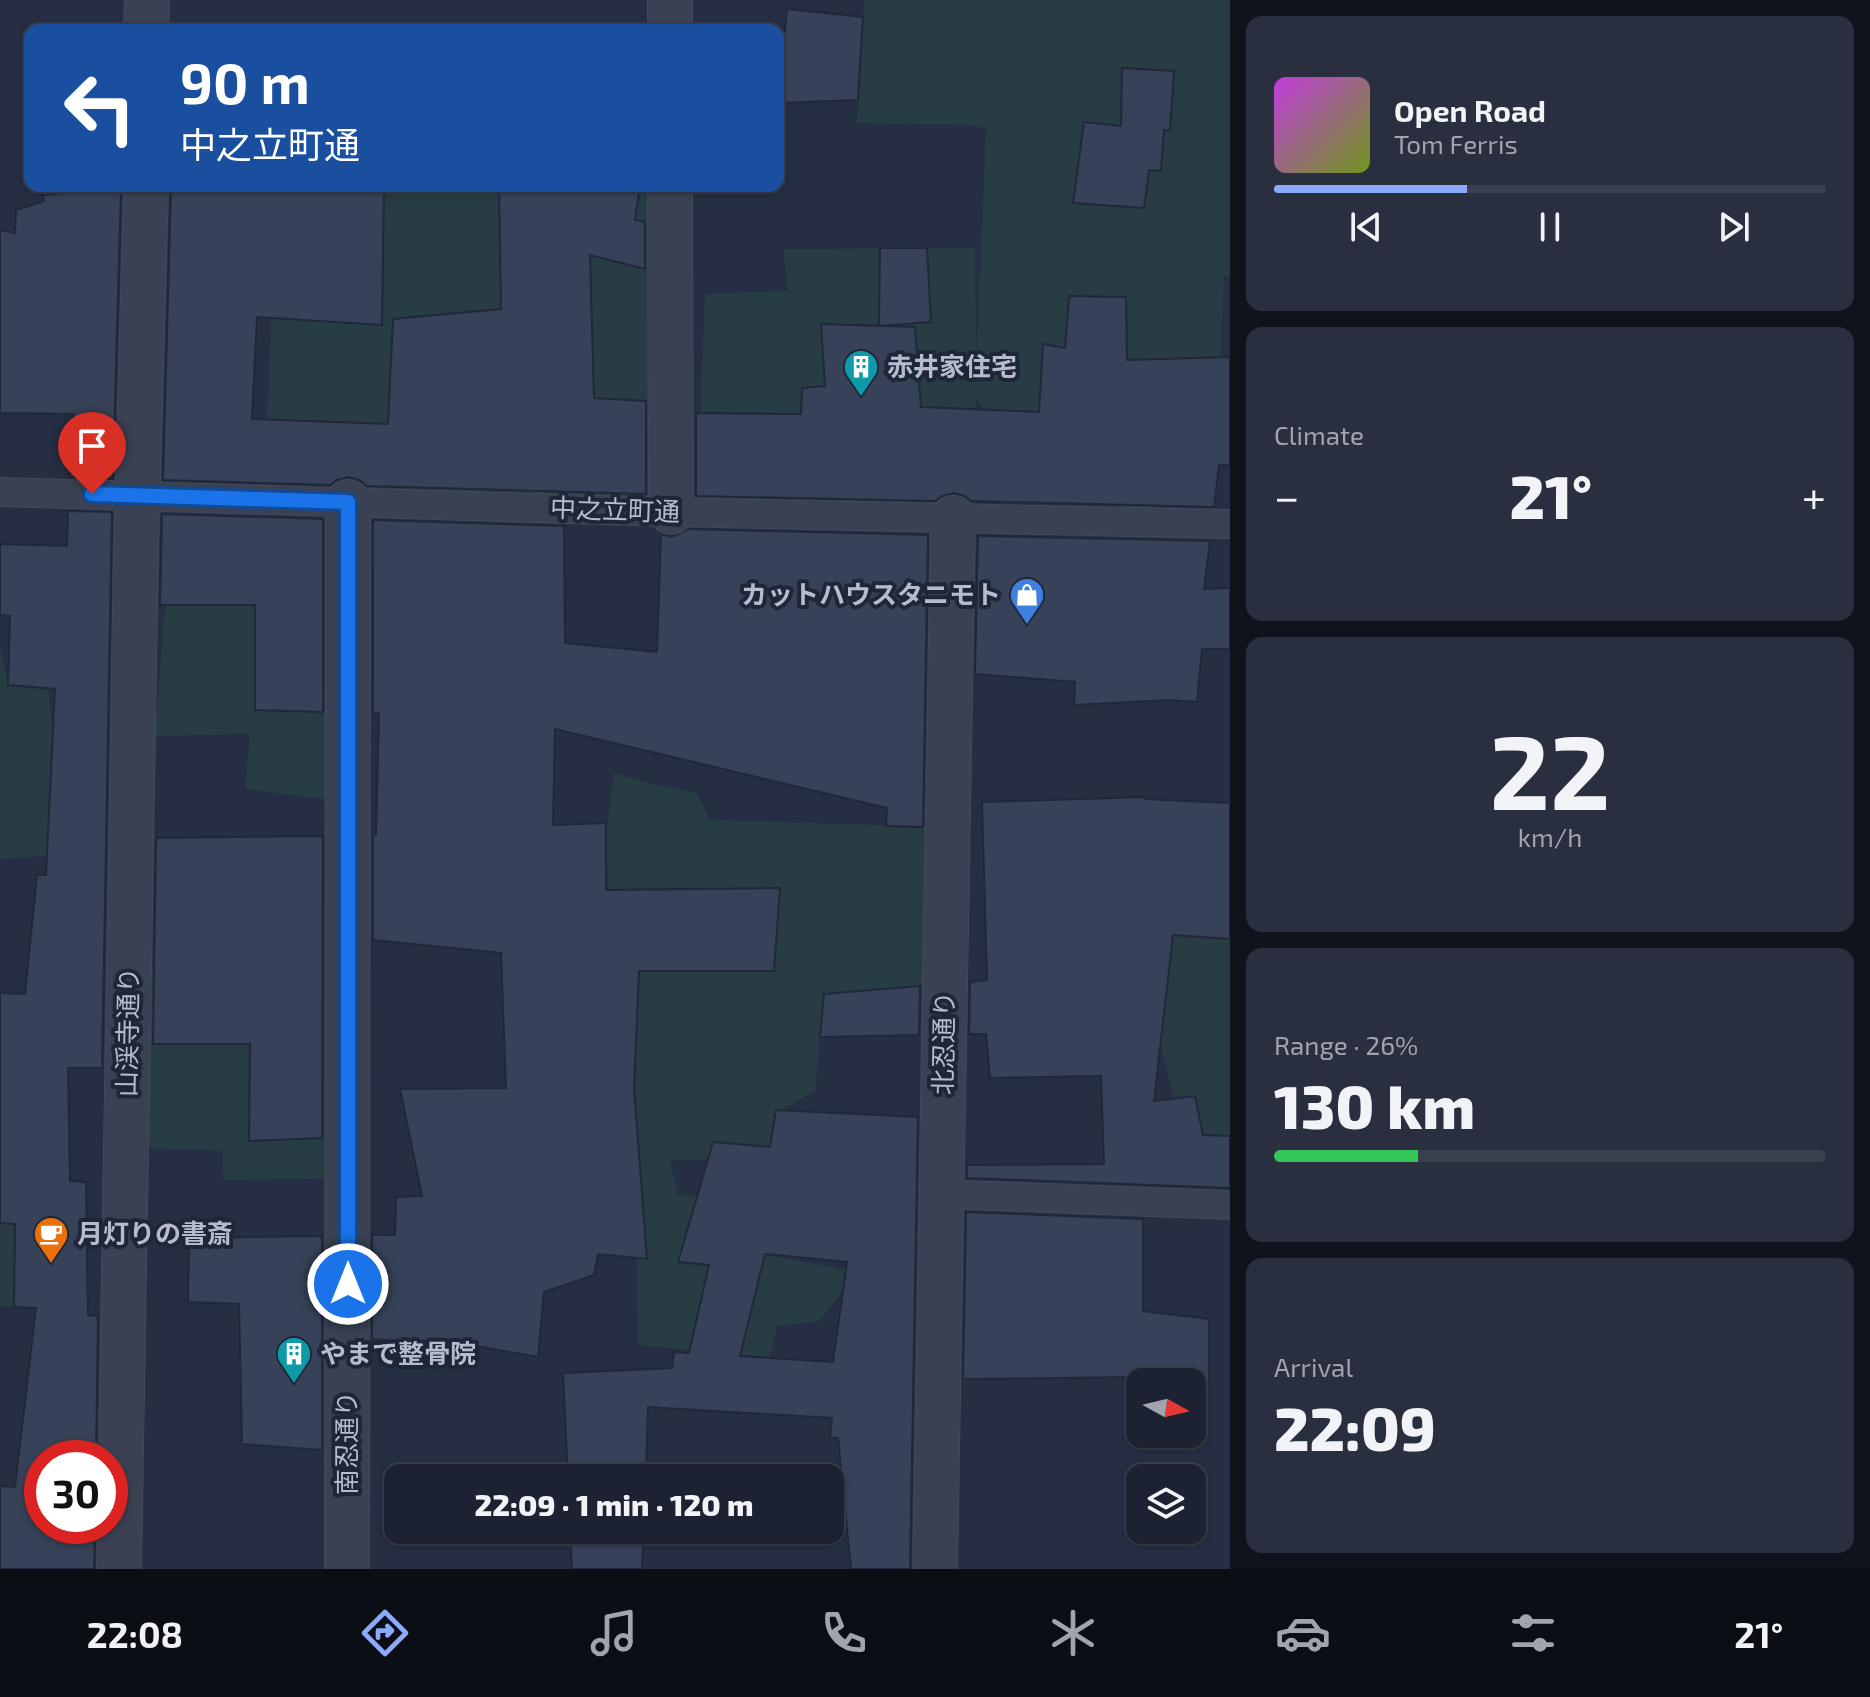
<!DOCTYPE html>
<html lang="en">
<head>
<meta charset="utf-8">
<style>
	:root { --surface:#1c2232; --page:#292f3e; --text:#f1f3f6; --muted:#a0a4ac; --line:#3a3f4d; --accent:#8caafb }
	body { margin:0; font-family:"Exo 2","Noto Sans JP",sans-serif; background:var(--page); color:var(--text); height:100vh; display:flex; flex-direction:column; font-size:30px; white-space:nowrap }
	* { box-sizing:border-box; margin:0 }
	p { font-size:26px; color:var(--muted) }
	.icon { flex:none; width:44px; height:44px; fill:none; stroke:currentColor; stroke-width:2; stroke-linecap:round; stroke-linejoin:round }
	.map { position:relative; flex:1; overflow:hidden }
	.drawer { display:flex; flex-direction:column; gap:16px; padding:16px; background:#0f131c; width:640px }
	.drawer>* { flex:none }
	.top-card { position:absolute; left:24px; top:24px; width:760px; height:168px; border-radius:16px; box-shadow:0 2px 6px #0004,0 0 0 2px var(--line); background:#1a4fa0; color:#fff; overflow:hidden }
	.needle { width:52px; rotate:98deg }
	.controls { position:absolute; left:1126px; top:1368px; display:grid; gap:16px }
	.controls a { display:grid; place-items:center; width:80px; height:80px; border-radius:16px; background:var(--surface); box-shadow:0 2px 6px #0004,0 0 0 2px var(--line); font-size:40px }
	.speed { position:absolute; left:24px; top:1440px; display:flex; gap:16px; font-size:40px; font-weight:700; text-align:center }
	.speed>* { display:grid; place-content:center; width:104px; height:104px; border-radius:50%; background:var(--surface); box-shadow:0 2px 6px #0004,0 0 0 2px var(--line); line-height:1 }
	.speed .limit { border:12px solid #d22; background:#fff; color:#111 }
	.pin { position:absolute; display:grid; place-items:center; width:68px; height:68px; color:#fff; margin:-82px -34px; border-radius:50% 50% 50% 0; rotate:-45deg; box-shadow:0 0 8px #0007 }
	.pin .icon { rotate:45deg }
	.me { position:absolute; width:88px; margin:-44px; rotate:0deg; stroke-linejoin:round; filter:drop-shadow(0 0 6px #0008) }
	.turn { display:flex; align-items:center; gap:28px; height:168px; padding:0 24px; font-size:36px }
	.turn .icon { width:104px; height:104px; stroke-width:2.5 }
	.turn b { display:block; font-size:56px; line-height:68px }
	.big { font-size:60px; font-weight:800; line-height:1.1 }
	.drawer .tile { flex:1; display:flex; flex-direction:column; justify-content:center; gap:12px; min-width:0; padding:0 28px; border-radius:16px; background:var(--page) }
	.drawer .dial { align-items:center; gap:0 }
	.dial b { font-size:104px; line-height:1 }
	.song { display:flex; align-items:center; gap:24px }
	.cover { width:96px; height:96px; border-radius:12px; background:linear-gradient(135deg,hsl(290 70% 55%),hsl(80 70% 35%)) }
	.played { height:8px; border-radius:4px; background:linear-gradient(90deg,var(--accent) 35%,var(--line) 35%) }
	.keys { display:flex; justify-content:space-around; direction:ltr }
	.heat { display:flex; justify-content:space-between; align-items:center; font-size:44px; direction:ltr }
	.charge { height:12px; border-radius:6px; background:linear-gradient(90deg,#34c759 26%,var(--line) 0) }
	.trip { position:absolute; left:384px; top:1464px; width:460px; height:80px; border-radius:16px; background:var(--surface); box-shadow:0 2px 6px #0004,0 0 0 2px var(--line); font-weight:800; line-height:80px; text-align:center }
	.tab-bar { display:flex; height:128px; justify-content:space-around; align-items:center; background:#0b0e14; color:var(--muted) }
	.tab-bar .icon { width:56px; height:56px }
	.tab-bar .on { color:var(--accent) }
	.tab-bar b { font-size:36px; color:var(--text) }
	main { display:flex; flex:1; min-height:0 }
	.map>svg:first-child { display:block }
	.green { fill:#273d43; fill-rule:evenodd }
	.building { fill:#374258; stroke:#202839; stroke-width:2; fill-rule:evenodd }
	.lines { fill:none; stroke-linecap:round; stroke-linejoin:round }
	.service-casing { stroke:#434a5b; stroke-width:30 }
	.minor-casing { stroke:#434a5b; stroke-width:46 }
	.service { stroke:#394152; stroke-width:28 }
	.minor { stroke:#394152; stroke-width:44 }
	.route-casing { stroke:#114b97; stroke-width:20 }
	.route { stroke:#1a73e8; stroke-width:14 }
	.labels { text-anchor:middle; stroke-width:8; stroke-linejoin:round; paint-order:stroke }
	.poi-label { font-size:26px; font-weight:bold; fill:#b6bccc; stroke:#1e2637; text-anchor:start }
	.street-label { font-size:26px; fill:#b6bccc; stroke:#1e2637 }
</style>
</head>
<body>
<main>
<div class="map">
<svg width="1230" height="1569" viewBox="0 0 1230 1569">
	<rect width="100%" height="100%" fill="#252e42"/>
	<g class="green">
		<polygon points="864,0 1230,0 1230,275 1224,275 1221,358 1168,364 1156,522 1121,521 1126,465 1009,450 976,397 976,519 696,512 705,294 788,291 783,249 975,248 976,369 986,129 974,125 857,123"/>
		<polygon points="277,186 670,186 671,512 363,502 368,423 267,420"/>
		<polygon points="165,605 255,606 255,710 348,712 347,802 245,789 250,734 155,736"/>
		<polygon points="0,647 8,685 48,689 53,731 47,856 0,859"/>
		<path d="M614,773L652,784L697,793L710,820L947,827L945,984L825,994L815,1091L775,1114L773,1147L708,1160H670L678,1195L769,1204L765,1254L846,1270L843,1290L820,1321L777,1326L770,1358L638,1345L637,1253L611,960L606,834ZM713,1248L754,1299L703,1291Z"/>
		<polygon points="1169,935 1230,939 1230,1136 1202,1133 1174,1099 1160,1043"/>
		<polygon points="149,968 195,973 195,1044 250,1044 321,1138 347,1137 347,1178 223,1180 222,1151 149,1148"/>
		<polygon points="0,1223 15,1224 13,1307 0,1306"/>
	</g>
	<g class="building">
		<polygon points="787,9 863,17 858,100 778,103"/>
		<polygon points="1122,68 1174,71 1170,131 1164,130 1161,171 1149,170 1144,208 1073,203 1084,122 1121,126"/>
		<polygon points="171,186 384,186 382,325 257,317 252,419 388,424 393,319 501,309 499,186 640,186 635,220 645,222 645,269 590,255 594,398 646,401 646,494 366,486 360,480 349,477 336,480 331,485 163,480"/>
		<polygon points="121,188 113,478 70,477 73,414 0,413 0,230 15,233 16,210 44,201 43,195"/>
		<polygon points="880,248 927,248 931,322 879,326"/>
		<polygon points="1069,296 1126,297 1127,360 1230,357 1230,465 1219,465 1214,507 971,501 965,496 954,493 942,496 936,501 696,496 696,413 801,414 802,388 825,386 821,324 915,327 921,407 1039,412 1043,344 1065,348"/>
		<polygon points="68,511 112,512 102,1068 68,1068 70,1181 86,1182 88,1315 98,1316 96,1458 42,1458 42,1526 95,1526 94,1569 0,1569 0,1486 15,1487 36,1308 14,1307 15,1224 0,1223 0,993 25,994 37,875 46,875 55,689 8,685 10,616 0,615 0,544 67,546"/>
		<polygon points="162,514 323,519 323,712 255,710 255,605 160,605"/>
		<polygon points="373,520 564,526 565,643 657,652 661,534 672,537 688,529 928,535 923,827 886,826 887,808 555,729 553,825 606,823 606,890 780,888 774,971 639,971 634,1088 647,1259 598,1254 594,1275 544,1292 538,1357 482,1347 372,1339 372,1235 395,1235 396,1197 422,1196 400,1089 506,1088 501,953 373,940 373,835 376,835 379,713 373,713"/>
		<polygon points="978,536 1210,541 1204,589 1230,588 1230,649 1202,649 1197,702 1168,700 1074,705 1075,682 975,674"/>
		<polygon points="1145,797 1145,799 1230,803 1230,939 1173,935 1154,1101 1195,1096 1203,1135 1230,1136 1230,1188 967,1178 967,1165 1104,1164 1101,1076 990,1078 986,1034 969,1034 970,982 987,980 982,802"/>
		<polygon points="323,836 322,1138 249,1141 250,1044 153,1044 156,838"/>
		<polygon points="920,986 919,1035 820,1037 824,994"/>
		<path d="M776,1110L918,1117L910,1569H851L838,1438L830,1437L832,1418L648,1407L646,1478H568L563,1373L672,1368L674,1352L689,1353L709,1265L678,1262L713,1142L770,1147ZM765,1254L847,1262L833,1362L740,1356Z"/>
		<polygon points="966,1212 1143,1219 1143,1311 1209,1319 1209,1382 1139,1382 1140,1377 963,1379"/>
		<polygon points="322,1236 322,1450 242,1444 239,1304 188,1302 189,1238"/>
		<polygon points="570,1530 644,1530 642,1569 572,1569"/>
	</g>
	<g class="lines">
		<defs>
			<g id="service">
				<polyline points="0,492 671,512 1230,524"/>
				<polyline points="942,1194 1230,1205"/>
			</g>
			<g id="minor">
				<polyline points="670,0 670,30"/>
				<polyline points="146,30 147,0"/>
				<polyline points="670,186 671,512"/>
				<polyline points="119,1569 136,548 146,186"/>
				<polyline points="347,1569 348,502"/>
				<polyline points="935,1569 953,518"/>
			</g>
		</defs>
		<use href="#service" class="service-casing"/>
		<use href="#minor" class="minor-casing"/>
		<use href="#service" class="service"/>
		<use href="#minor" class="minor"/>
	</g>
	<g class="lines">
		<defs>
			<polyline id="route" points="92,494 348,502 348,1284"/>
		</defs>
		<use href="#route" class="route-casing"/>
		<use href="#route" class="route"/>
	</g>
	<defs>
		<symbol id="building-pin" viewBox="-11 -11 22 30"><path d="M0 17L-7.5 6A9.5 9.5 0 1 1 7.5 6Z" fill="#0f9aa8" stroke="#1e2637"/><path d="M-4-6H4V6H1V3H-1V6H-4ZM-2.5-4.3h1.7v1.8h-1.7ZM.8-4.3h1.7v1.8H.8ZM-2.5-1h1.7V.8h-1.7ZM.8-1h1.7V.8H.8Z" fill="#fff"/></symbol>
		<symbol id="shop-pin" viewBox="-11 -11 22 30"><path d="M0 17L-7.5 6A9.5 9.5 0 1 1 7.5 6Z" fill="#3f7fe0" stroke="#1e2637"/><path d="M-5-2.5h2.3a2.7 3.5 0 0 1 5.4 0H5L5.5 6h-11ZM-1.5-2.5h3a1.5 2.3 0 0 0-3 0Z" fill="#fff"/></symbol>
		<symbol id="cafe-pin" viewBox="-11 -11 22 30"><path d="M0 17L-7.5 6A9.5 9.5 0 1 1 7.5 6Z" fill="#e8710a" stroke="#1e2637"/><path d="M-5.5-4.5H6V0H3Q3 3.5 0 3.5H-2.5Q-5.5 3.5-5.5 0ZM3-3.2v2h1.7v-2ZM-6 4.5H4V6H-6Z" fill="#fff"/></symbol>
	</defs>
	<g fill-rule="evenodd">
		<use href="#building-pin" x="841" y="347" width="40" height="54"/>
		<use href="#shop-pin" x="1007" y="575" width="40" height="54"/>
		<use href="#cafe-pin" x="31" y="1214" width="40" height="54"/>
		<use href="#building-pin" x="274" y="1334" width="40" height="54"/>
	</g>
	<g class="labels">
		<g class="poi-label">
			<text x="887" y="376">赤井家住宅</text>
			<text x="1001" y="604" text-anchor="end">カットハウスタニモト</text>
			<text x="77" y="1243">月灯りの書斎</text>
			<text x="320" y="1363">やまで整骨院</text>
		</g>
		<g class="street-label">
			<text transform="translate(615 510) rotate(2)" y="9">中之立町通</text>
			<text transform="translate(128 1032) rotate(-89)" y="9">山渓寺通り</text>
			<text transform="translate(944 1043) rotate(-89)" y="9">北忍通り</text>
			<text transform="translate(347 1443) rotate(-90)" y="9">南忍通り</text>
		</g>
	</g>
</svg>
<div class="controls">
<a><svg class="needle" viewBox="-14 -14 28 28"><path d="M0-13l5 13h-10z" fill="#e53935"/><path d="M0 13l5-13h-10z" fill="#a0a4ac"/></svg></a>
<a><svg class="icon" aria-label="layers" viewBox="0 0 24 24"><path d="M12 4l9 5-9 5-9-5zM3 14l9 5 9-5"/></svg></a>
</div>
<div class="speed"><div class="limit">30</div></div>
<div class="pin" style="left:92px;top:494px;background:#d93025"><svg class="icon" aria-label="arrive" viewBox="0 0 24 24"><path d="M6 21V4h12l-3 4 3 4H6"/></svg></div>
<svg class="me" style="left:348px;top:1284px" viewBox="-20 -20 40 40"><circle r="17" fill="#1a73e8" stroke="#fff" stroke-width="3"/><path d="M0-11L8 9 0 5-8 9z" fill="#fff"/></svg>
<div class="trip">22:09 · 1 min · 120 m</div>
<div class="top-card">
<div class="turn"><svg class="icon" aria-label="left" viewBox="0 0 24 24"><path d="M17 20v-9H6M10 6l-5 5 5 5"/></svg><div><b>90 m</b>中之立町通</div></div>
</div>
</div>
<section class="drawer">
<div class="tile">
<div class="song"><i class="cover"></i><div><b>Open Road</b><p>Tom Ferris</p></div></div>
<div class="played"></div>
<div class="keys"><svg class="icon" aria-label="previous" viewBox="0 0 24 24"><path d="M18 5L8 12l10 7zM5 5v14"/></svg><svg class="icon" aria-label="pause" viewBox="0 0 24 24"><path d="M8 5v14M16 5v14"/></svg><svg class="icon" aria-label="next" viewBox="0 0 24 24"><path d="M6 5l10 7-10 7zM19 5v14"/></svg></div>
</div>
<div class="tile"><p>Climate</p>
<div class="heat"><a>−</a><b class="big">21°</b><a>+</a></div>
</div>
<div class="tile dial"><b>22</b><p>km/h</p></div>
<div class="tile"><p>Range · 26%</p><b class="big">130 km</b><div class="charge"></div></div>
<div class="tile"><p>Arrival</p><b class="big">22:09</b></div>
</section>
</main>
<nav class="tab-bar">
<b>22:08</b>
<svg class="icon on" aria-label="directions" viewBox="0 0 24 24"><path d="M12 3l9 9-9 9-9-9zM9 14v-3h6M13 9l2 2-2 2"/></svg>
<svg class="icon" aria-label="music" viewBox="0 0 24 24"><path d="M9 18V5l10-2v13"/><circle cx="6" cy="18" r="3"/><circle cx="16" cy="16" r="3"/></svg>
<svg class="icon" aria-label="phone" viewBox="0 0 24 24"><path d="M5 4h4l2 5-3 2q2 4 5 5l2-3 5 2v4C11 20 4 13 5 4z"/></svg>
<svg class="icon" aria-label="climate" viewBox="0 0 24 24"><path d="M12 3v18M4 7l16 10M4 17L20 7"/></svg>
<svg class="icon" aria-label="car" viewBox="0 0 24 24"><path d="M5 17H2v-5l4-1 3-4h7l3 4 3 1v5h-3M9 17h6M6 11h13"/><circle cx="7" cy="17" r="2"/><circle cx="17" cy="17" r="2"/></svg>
<svg class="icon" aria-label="filters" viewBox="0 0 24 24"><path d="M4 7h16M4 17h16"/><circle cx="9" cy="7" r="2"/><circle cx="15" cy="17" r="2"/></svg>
<b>21°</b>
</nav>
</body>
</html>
